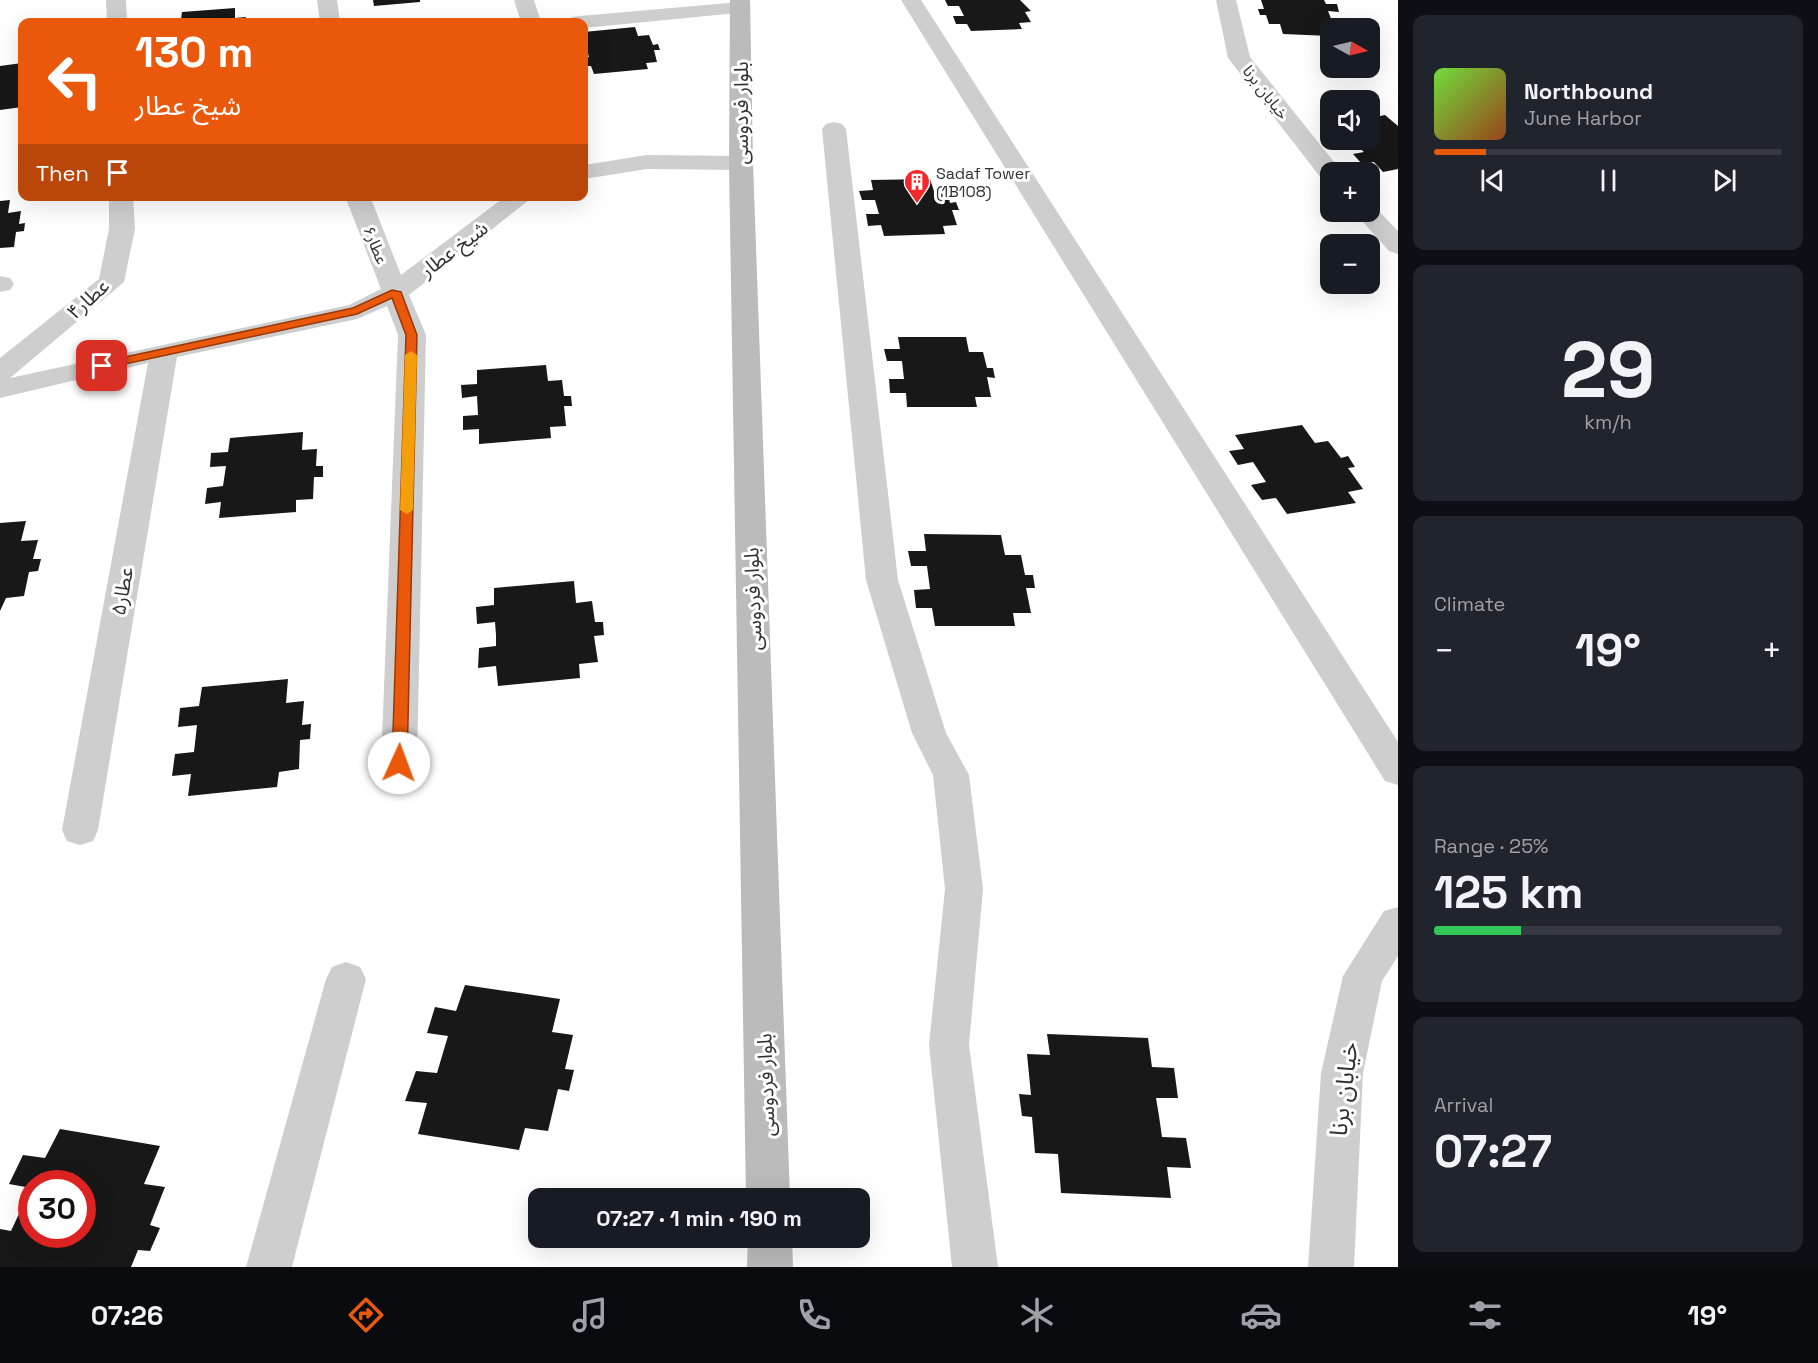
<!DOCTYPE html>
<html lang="en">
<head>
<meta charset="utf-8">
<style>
	:root { --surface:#171b24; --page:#20242c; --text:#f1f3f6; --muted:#9ea1a6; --line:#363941; --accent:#ea580c }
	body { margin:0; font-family:"Space Grotesk","Noto Sans Arabic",sans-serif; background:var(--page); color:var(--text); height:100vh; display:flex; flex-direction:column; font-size:22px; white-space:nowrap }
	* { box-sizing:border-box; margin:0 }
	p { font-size:20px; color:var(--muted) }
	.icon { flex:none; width:33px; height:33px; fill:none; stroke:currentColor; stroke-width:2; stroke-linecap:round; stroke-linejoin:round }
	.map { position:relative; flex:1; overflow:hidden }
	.side { display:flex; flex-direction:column; gap:15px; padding:15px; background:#0d0f14; width:420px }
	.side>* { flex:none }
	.banner { position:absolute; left:18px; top:18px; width:570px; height:183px; border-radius:12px; box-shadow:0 6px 24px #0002; background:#ea580c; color:#fff; overflow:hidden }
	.needle { width:39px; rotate:98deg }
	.controls { position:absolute; left:1320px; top:18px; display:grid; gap:12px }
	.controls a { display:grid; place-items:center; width:60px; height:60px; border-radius:12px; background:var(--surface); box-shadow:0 6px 24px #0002; font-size:30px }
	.speed { position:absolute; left:18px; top:1170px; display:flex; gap:12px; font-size:30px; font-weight:700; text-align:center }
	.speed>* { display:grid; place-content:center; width:78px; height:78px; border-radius:50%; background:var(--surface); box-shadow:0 6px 24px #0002; line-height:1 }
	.speed .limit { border:9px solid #d22; background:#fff; color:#111 }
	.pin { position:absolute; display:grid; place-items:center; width:51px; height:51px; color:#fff; margin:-26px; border-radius:12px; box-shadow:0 3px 9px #0006 }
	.me { position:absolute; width:66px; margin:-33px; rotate:2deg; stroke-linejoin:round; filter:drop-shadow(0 0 4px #0008) }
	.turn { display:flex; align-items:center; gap:21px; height:126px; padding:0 18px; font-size:27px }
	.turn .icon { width:78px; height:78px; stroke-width:2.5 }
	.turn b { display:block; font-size:42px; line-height:51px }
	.then { display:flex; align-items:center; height:57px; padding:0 18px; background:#0003; gap:12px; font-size:22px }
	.big { font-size:45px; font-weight:800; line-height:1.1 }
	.side .card { flex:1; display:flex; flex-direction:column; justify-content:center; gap:9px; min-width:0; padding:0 21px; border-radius:12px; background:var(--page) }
	.side .dial { align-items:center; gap:0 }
	.dial b { font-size:78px; line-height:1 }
	.song { display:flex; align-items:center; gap:18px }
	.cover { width:72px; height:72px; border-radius:9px; background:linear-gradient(135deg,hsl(100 70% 55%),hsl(20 70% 35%)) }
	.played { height:6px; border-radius:3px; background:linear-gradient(90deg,var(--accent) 15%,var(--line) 15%) }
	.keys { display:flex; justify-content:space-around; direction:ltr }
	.heat { display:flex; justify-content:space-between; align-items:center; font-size:33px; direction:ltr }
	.charge { height:9px; border-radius:4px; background:linear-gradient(90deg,#34c759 25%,var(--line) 0) }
	.trip { position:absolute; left:528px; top:1188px; width:342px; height:60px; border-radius:12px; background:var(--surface); box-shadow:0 6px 24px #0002; font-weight:800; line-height:60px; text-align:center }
	.tabs { display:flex; height:96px; justify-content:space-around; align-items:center; background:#090b0e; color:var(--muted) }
	.tabs .icon { width:42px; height:42px }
	.tabs .active { color:var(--accent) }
	.tabs b { font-size:27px; color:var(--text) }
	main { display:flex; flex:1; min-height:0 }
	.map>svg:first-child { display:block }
	.building { fill:#181818; fill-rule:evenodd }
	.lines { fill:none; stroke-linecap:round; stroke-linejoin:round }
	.street { fill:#cecece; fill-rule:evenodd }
	.secondary { fill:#bbb; fill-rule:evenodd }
	.route { fill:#ea580c; stroke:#983908; stroke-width:1.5 }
	.slow { fill:#f59e0b }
	.labels { text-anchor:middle; stroke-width:6; stroke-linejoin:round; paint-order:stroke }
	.far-street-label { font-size:16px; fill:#313131; stroke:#fff }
	.far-poi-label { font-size:16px; fill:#313131; stroke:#fff; text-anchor:start }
	.street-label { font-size:20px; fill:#313131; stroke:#fff }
	.near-street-label { font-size:24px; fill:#313131; stroke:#fff }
</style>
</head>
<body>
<main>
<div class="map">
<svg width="1398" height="1267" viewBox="0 0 1398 1267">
	<rect width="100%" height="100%" fill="#fff"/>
	<g class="building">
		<polygon points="373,0 420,0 420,2 374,6"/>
		<polygon points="945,0 1020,0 1031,11 1025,12 1031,22 1019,23 1022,29 971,31 967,24 956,24 953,16 964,16 959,6 948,6"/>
		<polygon points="1261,0 1324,0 1326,4 1337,4 1339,12 1328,11 1332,21 1343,22 1347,28 1330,28 1330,36 1283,34 1280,24 1269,24 1266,15 1260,15 1258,9 1264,9"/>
		<polygon points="235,8 235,18 246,17 245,22 169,22 181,19 182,12"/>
		<polygon points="635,27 638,36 649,35 653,45 658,44 660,50 654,50 657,62 646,63 648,69 594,74 591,66 584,66 584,58 589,57 586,47 584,47 584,32"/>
		<polygon points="22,63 22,107 0,110 0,66"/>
		<polygon points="1385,115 1398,126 1398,169 1383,172 1374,162 1362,164 1353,154 1364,152 1351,140 1370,140 1370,118"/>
		<polygon points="930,179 934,191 947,190 950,203 956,202 959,210 952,210 957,225 943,226 945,234 884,236 881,225 868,226 866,214 879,214 875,200 862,200 859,191 873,190 871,180"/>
		<polygon points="10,200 8,213 21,211 19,224 25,223 24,231 16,232 14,247 0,248 0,201"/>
		<polygon points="898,337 966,337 969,352 983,352 987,368 993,368 995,378 987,377 991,397 975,397 977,407 907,407 906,393 890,393 889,379 904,379 902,361 887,361 884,349 900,349"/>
		<polygon points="546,365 548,381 562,380 564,396 571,396 572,406 564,406 566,426 550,427 551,438 479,444 479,429 463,430 463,416 478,415 477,396 462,398 461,385 477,384 477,370"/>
		<polygon points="1302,425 1315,443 1328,441 1341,458 1348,456 1355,467 1348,468 1363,489 1348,492 1356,503 1287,514 1276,498 1262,500 1251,485 1266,482 1253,462 1238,465 1229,451 1244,449 1235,435"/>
		<polygon points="303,432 302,450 317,449 316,466 323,466 323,477 314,477 313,499 296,500 296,512 219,518 221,502 205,504 207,488 223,486 226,466 210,467 211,453 228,452 230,438"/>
		<polygon points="26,521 21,541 38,540 33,559 41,559 38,571 29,572 24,596 6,598 0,611 0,523"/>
		<polygon points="924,534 1001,535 1005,555 1021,555 1025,575 1033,575 1035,588 1026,588 1031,613 1013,613 1015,626 935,626 932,608 916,608 914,590 930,589 927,566 911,566 908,551 926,551"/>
		<polygon points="574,581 576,603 592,601 595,622 603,622 604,635 594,636 598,662 579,664 580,678 498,686 496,666 478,668 479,648 496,646 496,635 495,622 477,624 476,607 494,605 494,588"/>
		<polygon points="288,679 286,703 304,701 302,725 311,724 310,739 300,740 299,769 279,772 277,787 188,796 191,774 172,776 175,754 194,752 197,725 178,727 180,708 199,706 202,687"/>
		<polygon points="465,985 560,999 552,1032 573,1035 565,1069 574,1070 569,1091 558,1089 548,1131 525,1128 519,1150 418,1134 427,1103 405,1101 416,1071 437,1073 442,1056 448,1036 427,1033 435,1007 456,1011"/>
		<polygon points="1047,1034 1148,1038 1152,1067 1174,1068 1178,1098 1156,1098 1159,1116 1162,1137 1186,1138 1191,1168 1167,1167 1171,1198 1061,1193 1058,1154 1035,1153 1032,1117 1022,1116 1019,1094 1031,1095 1027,1054 1050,1055"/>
		<path d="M60,1129L160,1146L144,1184L165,1187L150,1225L160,1228L150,1251L138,1250L131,1267H0V1229L11,1231L31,1188L9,1184L23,1155L45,1158ZM32,1184H82V1234H32Z"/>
	</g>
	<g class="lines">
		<g class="street">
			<polygon points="106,0 126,0 127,22 107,22"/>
			<polygon points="317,0 337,0 340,22 320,22"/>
			<polygon points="514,0 534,0 541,22 521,22"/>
			<polygon points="901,0 921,0 1398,742 1398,785 1385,781"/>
			<polygon points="1216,0 1236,0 1250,57 1342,172 1330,172 1330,180 1321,178 1228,58"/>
			<polygon points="740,2 747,4 751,8 747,12 584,28 584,22 569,22 572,17 580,16"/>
			<polygon points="834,122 842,124 846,129 898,580 946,733 969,775 983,889 969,1045 998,1267 952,1267 929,1045 945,889 933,775 912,733 866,580 822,129 826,124"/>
			<polygon points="647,155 741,156 749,158 753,163 749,168 741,170 647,169 584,179 584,165"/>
			<polygon points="109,196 133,196 135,229 124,282 10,378 349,305 381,289 345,196 370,196 401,275 506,196 534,196 409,295 426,335 417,763 412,773 399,777 386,773 381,763 398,335 387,306 357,319 177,357 98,830 93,841 80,845 67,841 62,830 148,363 0,398 0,358 99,279 109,229"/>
			<polygon points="1370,205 1375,207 1398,231 1398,254 1389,251 1354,212 1370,212"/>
			<polygon points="0,276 10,278 14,284 10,290 0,292"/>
			<polygon points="1398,907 1398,956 1382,981 1363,1073 1354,1267 1308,1267 1321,1073 1343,976 1384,911"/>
			<polygon points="346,962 360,967 366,979 292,1267 246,1267 326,979 332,967"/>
		</g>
		<g class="secondary">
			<polygon points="730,0 750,0 753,163 790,1198 746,1198 729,163"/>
			<polygon points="748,1238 792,1238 793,1267 747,1267"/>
		</g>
	</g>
	<polygon class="route" points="392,290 401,292 417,335 407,763 399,769 392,763 406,335 392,298 357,314 102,369 97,366 102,362 353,308"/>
	<polygon class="slow" points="411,351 417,355 413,510 407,514 400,510 405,355"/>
	<defs>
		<symbol id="building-pin" viewBox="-11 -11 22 30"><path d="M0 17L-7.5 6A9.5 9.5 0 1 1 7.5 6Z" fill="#f4272b" stroke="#fff"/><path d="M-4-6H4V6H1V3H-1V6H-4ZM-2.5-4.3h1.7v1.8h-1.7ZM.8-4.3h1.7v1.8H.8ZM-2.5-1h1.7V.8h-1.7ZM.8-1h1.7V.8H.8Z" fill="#fff"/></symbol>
	</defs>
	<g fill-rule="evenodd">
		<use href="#building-pin" x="902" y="167" width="30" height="40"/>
	</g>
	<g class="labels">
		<g class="far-street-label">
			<text transform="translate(1266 92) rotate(52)" y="6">خیابان برنا</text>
			<text transform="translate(376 245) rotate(68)" y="6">عطار۶</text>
		</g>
		<g class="far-poi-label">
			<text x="936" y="179">Sadaf Tower<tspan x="936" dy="18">(1B108)</tspan></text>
		</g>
		<g class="street-label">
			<text transform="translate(741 113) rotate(-90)" y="7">بلوار فردوسی</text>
			<text transform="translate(454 249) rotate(-37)" y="7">شیخ عطار</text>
			<text transform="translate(88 299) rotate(-42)" y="7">عطار۴</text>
			<text transform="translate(122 591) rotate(-80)" y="7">عطار۵</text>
			<text transform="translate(753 599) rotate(-92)" y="7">بلوار فردوسی</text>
			<text transform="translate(766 1085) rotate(-92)" y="7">بلوار فردوسی</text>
		</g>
		<g class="near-street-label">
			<text transform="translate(1344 1089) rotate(-83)" y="8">خیابان برنا</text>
		</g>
	</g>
</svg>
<div class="controls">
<a><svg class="needle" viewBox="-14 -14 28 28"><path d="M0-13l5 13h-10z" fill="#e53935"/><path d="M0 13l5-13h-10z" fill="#9ea1a6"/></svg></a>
<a><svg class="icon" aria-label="sound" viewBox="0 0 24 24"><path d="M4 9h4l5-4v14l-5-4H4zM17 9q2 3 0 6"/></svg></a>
<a>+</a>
<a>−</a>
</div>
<div class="speed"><div class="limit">30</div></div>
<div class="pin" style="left:102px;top:366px;background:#d93025"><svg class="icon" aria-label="arrive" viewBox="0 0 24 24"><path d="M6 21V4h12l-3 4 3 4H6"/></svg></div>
<svg class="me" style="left:399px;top:763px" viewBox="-20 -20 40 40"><circle r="19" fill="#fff"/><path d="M0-13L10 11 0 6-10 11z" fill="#ea580c"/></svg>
<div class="trip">07:27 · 1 min · 190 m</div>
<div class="banner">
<div class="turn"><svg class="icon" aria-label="left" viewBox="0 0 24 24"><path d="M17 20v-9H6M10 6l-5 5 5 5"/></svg><div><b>130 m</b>شیخ عطار</div></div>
<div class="then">Then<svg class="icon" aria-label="arrive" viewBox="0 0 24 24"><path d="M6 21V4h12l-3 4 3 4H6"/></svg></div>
</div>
</div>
<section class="side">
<div class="card">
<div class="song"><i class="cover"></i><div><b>Northbound</b><p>June Harbor</p></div></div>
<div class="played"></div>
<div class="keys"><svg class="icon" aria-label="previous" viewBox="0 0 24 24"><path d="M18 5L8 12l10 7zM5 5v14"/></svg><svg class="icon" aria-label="pause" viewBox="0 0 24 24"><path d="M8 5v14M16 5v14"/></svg><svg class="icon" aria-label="next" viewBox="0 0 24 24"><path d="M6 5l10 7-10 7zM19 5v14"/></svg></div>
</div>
<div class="card dial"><b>29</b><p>km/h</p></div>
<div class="card"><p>Climate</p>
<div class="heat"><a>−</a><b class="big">19°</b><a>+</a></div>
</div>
<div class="card"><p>Range · 25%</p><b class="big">125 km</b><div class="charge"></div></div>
<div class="card"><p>Arrival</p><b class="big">07:27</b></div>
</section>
</main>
<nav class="tabs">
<b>07:26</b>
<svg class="icon active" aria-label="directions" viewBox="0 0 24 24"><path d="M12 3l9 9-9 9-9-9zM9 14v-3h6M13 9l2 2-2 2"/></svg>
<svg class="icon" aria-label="music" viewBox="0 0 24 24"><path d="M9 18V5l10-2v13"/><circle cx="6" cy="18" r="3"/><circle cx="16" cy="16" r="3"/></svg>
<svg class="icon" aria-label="phone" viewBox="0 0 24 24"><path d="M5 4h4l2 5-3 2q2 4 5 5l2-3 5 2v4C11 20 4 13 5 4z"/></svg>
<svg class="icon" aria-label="climate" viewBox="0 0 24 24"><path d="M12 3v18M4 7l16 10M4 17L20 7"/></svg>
<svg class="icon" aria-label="car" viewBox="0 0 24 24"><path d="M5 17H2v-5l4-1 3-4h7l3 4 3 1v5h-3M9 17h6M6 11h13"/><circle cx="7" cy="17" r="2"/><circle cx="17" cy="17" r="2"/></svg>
<svg class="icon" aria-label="filters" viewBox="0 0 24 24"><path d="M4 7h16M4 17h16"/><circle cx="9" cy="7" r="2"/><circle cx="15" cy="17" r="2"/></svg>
<b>19°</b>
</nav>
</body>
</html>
